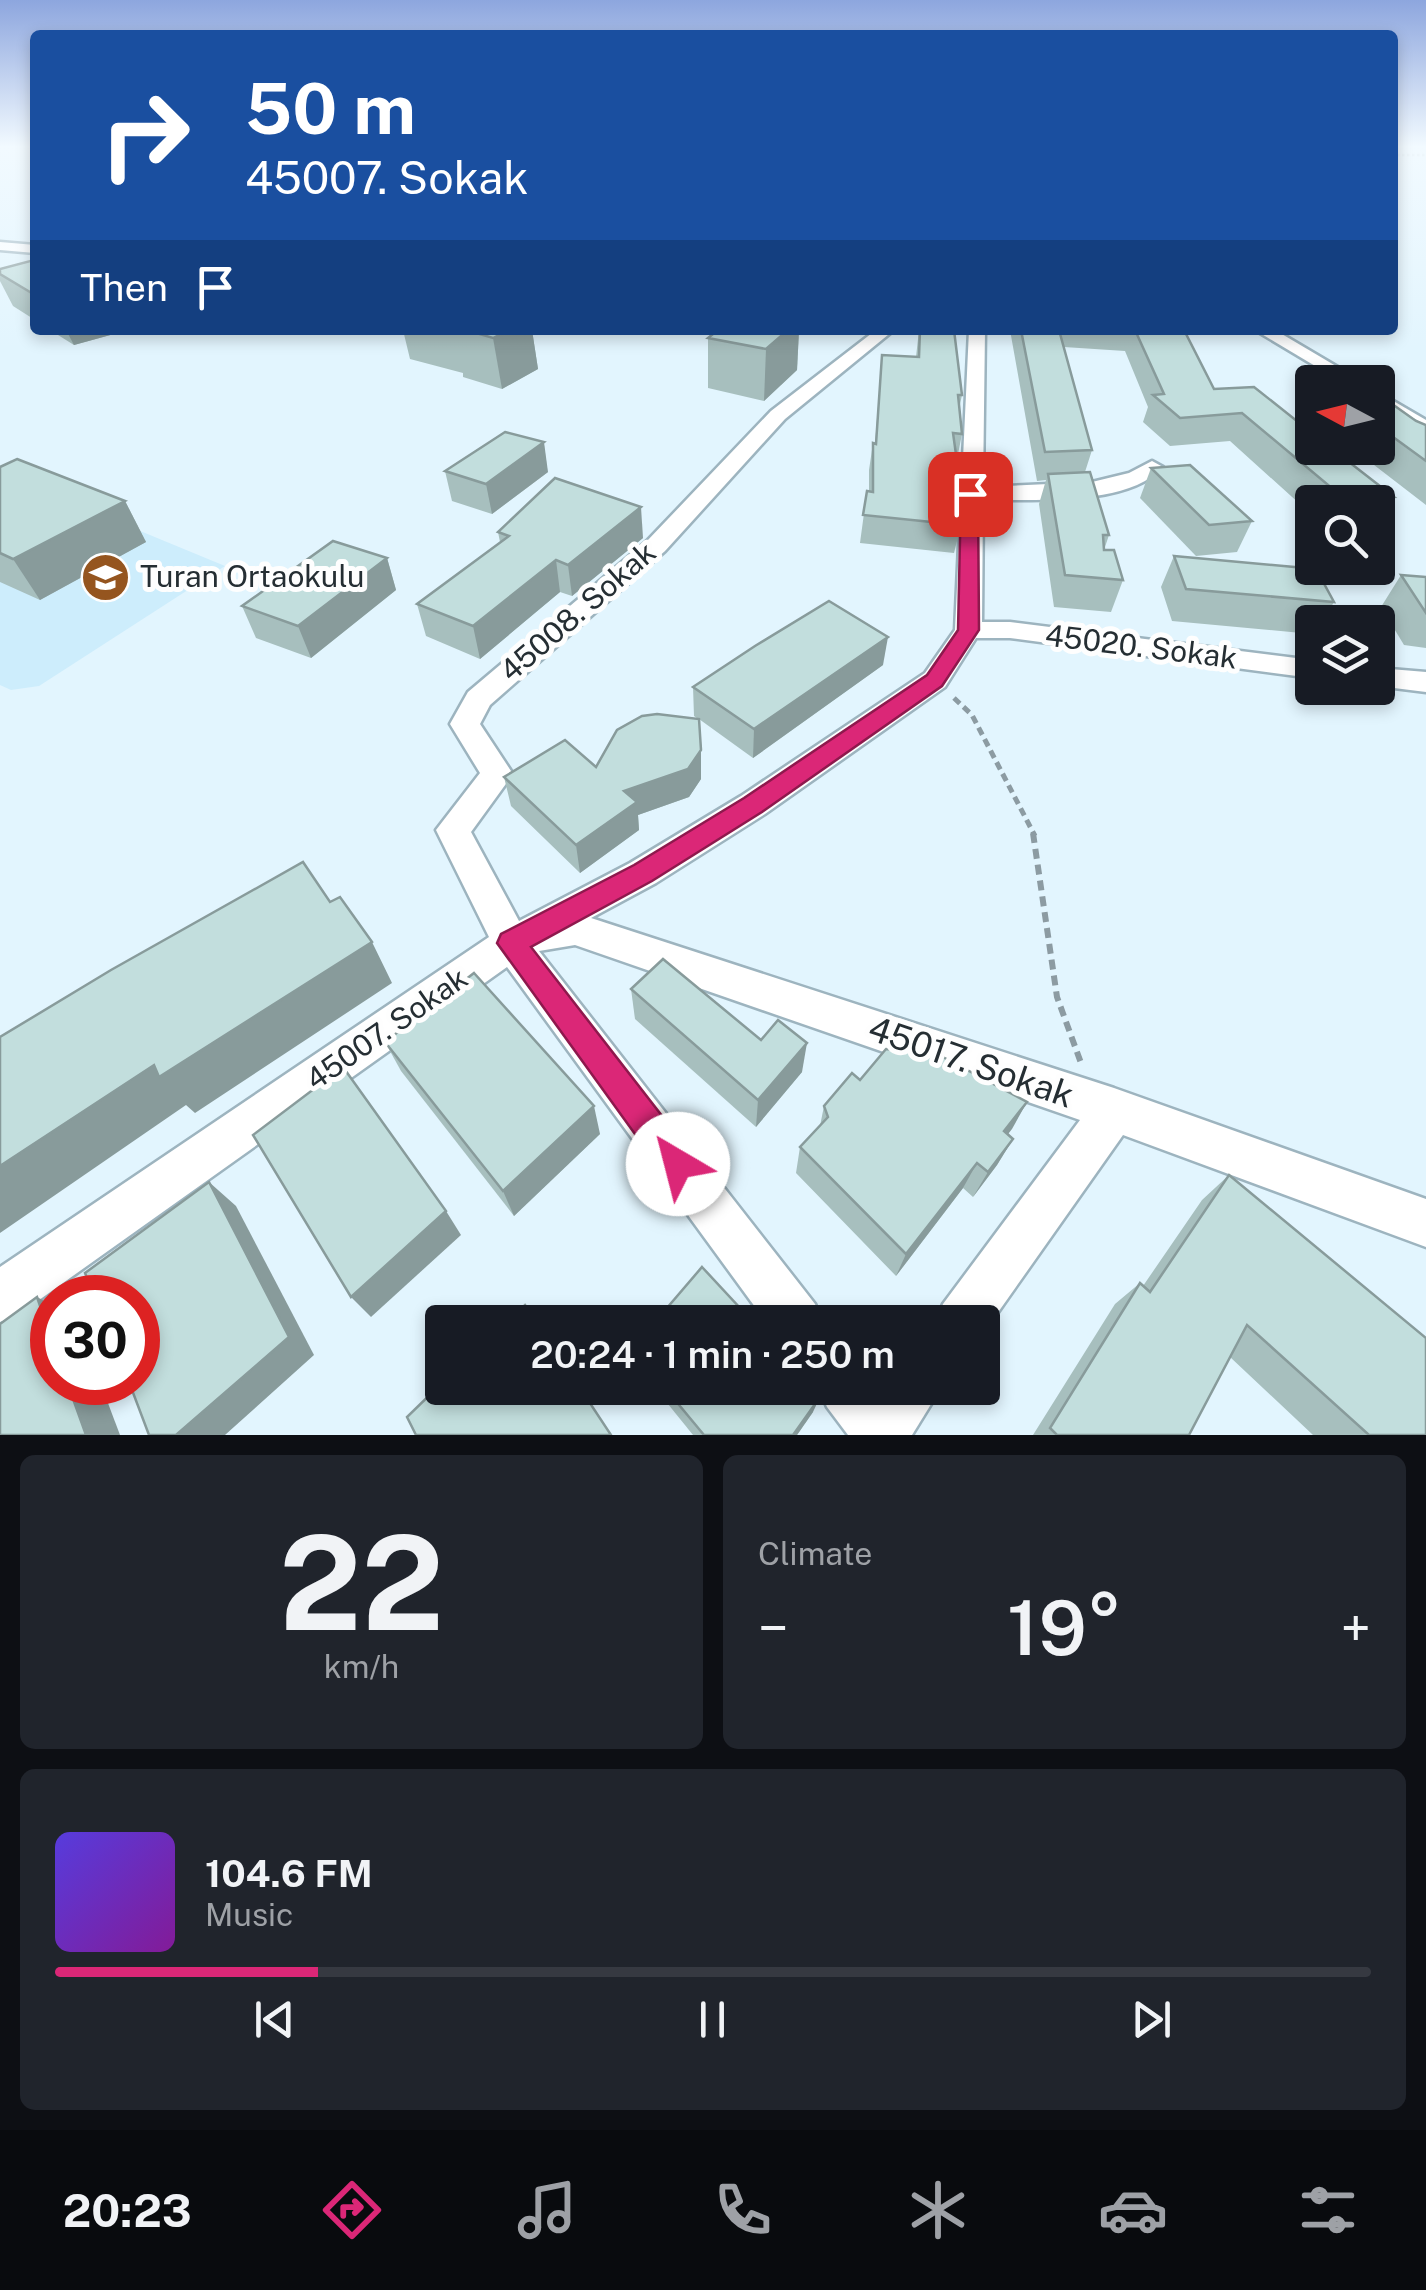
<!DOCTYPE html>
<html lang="en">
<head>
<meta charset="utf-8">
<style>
	:root { --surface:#171b24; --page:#20242c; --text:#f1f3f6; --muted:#9ea1a6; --line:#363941; --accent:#db2777 }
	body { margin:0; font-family:"Public Sans",sans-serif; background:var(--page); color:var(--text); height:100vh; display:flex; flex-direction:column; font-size:38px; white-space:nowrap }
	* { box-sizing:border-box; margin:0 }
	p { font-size:32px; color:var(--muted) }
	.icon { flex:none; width:55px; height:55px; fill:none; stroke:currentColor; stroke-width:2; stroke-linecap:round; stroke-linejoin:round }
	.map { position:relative; height:1435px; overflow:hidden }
	.side { display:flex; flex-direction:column; gap:20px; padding:20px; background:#0d0f14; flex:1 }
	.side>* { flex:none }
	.banner { position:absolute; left:30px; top:30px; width:1368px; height:305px; border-radius:10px; box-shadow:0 5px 15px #0003; background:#1a4fa0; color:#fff; overflow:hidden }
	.needle { width:65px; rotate:277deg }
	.controls { position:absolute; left:1295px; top:365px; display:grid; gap:20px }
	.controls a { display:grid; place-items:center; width:100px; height:100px; border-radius:10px; background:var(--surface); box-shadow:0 5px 15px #0003; font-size:50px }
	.speed { position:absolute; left:30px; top:1275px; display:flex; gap:20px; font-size:50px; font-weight:700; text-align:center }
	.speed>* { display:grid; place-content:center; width:130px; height:130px; border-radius:50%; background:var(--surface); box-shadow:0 5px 15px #0003; line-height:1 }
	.speed .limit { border:15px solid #d22; background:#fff; color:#111 }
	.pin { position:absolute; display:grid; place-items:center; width:85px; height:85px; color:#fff; margin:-42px; border-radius:20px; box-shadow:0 5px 15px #0006 }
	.me { position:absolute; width:110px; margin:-55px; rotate:323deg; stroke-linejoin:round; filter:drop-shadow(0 0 8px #0008) }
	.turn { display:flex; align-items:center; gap:35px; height:210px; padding:0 50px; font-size:45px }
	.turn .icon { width:130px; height:130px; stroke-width:2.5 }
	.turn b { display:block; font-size:70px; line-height:85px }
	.then { display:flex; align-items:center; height:95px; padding:0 50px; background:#0003; gap:20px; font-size:38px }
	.big { font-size:75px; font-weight:600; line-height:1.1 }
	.side .tile { flex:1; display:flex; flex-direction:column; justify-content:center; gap:15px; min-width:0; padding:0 35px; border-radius:15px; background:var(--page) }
	.side .dial { align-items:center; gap:0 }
	.dial b { font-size:130px; line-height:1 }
	.song { display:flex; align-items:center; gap:30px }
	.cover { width:120px; height:120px; border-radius:15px; background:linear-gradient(135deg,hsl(250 70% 55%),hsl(290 70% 35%)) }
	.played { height:10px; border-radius:5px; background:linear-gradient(90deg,var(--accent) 20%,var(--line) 20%) }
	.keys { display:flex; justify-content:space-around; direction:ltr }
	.heat { display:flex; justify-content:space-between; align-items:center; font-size:55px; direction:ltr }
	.side .tiles { flex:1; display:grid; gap:20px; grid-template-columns:1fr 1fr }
	.tile:last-child { grid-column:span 2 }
	.trip { position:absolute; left:425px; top:1305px; width:575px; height:100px; border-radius:10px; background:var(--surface); box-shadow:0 5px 15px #0003; font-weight:600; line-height:100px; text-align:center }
	.dock { display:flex; height:160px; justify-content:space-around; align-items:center; background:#090b0e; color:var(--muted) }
	.dock .icon { width:70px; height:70px }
	.dock .selected { color:var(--accent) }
	.dock b { font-size:45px; color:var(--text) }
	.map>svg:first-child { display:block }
	.built { fill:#cdedfc }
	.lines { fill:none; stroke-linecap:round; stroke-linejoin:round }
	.minor-casing { stroke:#9db4bf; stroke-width:5 }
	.path-far2 { stroke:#8c9ba2; stroke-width:2.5; stroke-dasharray:2.5 2.5; stroke-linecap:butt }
	.path-far1 { stroke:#8c9ba2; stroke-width:5; stroke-dasharray:8 5; stroke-linecap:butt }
	.path { stroke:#8c9ba2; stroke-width:6; stroke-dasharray:10 6; stroke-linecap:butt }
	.minor { fill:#fff; fill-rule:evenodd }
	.wall { fill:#a7bfbe }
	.shaded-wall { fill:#889b9b }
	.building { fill:#c2dedd; stroke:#889b9b; stroke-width:2.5 }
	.route { fill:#db2777; stroke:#8e194d; stroke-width:2.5 }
	.labels { text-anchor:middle; stroke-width:10; stroke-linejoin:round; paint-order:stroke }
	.poi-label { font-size:30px; fill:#252e33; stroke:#fefefe; text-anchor:start }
	.street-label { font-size:30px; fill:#252e33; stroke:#fefefe }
	.near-street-label { font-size:35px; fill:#252e33; stroke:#fefefe }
</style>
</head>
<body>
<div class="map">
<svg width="1426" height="1435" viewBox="0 0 1426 1435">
	<rect width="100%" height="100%" fill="#e2f5fe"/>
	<polygon class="built" points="24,483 225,566 39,686 11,690 0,685 0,493"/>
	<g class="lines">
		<defs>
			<g id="minor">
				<polygon points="0,242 35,245 35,253 0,250"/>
				<path d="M876,330H894L785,419L665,551L490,705L480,724L513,774L471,832L519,921L630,863L741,796L925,673L955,630L969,330H985L983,487L1092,482L1129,473L1152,461L1163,467C1127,507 1033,499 983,500L982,622H1010L1312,660V678L1010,638H976L945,687L765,814L656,883L591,918L1114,1088L1426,1199V1247L1123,1135L982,1335V1322H936L943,1304L1080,1120L575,945L539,951L815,1304L822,1322H766L507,967L18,1315L0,1322V1267L489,937L436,830L480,773L450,724L468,692L647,541L771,411Z"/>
				<polygon points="1255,330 1275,330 1363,382 1342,382"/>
				<polygon points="1378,392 1426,420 1426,435 1378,406"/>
				<polygon points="1378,668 1426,672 1426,692 1378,686"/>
				<polygon points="819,1388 941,1388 912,1435 848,1435 827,1407"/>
			</g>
		</defs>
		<use href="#minor" class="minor-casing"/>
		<polyline class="path-far2" points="1392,155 1426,155"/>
		<polyline class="path-far1" points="954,698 972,715 1035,836"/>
		<polyline class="path" points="1033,833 1057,997 1081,1063"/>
		<use href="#minor" class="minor"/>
	</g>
	<g class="wall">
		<polygon points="35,261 35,320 13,306 0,281 0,269"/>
		<polygon points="50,330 113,330 114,334 74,345"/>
		<polygon points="403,330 532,330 538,369 502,389 463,377 463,373 410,359"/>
		<polygon points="718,330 799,330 797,370 764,401 708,388 708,338"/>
		<polygon points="919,330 954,330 962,395 959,409 962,434 957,459 961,525 954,553 860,543 867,491 869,491 869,470 873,443 875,444 882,355 916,357"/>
		<polygon points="1010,330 1184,330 1214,389 1394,497 1378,524 1378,502 1312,502 1312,515 1230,441 1170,446 1143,422 1148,407 1125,351 1064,347 1092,450 1085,472 1109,535 1104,550 1123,580 1111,612 1054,607 1039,504 1046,480 1037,481"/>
		<polygon points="1316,330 1362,330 1360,333"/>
		<polygon points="1378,399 1426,425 1426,505 1352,448 1378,448"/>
		<polygon points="0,467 125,501 146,542 40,600 0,582"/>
		<polygon points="1151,468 1252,521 1237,552 1196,556 1140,498"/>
		<polygon points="445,471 548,472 492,514 452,501"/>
		<polygon points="498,532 643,538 572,596 560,592 480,659 426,636 417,604 500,542"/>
		<polygon points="1174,556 1334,602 1322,622 1312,622 1312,634 1172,621 1161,587"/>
		<polygon points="387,558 396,590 311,658 256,638 242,606"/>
		<polygon points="1401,575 1426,577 1426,648 1404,645 1381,607"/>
		<polygon points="883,665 753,758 699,719 701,779 689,797 638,815 639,830 580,873 511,806 504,777 596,767 698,719 694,716 693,687"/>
		<polygon points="631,989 761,1040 802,1072 756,1127 635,1019"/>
		<polygon points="385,1042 600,1134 514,1216 401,1071"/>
		<polygon points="860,1080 1027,1102 1008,1134 1013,1139 997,1165 973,1197 963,1188 896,1276 796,1173 800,1147 820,1126 824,1106"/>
		<polygon points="1229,1175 1426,1435 1313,1435 1230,1357 1189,1435 1033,1435 1115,1304 1140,1283 1143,1286 1202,1200"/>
		<polygon points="655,1388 812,1388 813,1412 797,1435 693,1435"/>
	</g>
	<g class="shaded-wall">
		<polygon points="66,330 113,330 114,334 74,345"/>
		<polygon points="509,330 532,330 538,369 502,389 493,338"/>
		<polygon points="788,330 799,330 797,370 764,401 766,349"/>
		<polygon points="544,442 548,472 492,514 486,484"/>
		<polygon points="125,501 146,542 40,600 13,559"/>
		<polygon points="641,507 643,538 572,596 568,565"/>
		<polygon points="387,558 396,590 311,658 298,626"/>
		<polygon points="556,560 560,592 480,659 473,626"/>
		<polygon points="888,637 883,665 753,758 754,729"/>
		<polygon points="701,750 701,779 689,797 638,815 639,830 580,873 576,845 624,791"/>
		<polygon points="372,942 392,983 195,1113 186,1105 0,1233 0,1166 154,1065"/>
		<polygon points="807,1043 802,1072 756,1127 758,1100"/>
		<polygon points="1027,1102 1012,1129 989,1158 1004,1131"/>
		<polygon points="594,1106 600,1134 514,1216 503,1191"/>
		<polygon points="1013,1139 997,1165 973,1197 988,1172"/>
		<polygon points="977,1163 963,1188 896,1276 906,1254"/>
		<polygon points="209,1182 236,1206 314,1355 225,1435 176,1435"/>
		<polygon points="446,1211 461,1235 371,1317 351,1297"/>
		<polygon points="37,1297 52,1305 52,1341"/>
		<polygon points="67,1382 100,1382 120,1435 86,1435"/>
		<polygon points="820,1397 813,1412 797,1435 793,1435"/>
	</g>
	<g class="building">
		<polygon points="34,260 35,295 0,274 0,269"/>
		<polygon points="466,330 509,330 493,338"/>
		<polygon points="718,330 788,330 766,349 708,338"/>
		<polygon points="920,330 954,330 962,395 958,395 962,434 953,433 960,483 961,525 863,515 867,491 873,492 873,443 876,444 882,355 919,357"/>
		<polygon points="1021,330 1059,330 1092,450 1045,452"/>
		<polygon points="1135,330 1184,330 1214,389 1254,387 1312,433 1312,448 1331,448 1394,497 1346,500 1242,413 1180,418 1153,395 1164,394"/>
		<polygon points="1378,399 1385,399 1416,421 1426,425 1426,461 1378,426"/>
		<polygon points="505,432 544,442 486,484 445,471"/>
		<polygon points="17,459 125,501 13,559 0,553 0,467"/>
		<polygon points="1190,465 1252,521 1209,525 1151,468"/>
		<polygon points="1090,472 1109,535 1103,535 1104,550 1114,550 1123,580 1065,575 1048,474"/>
		<polygon points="555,478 641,507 568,565 556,560 473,626 417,604 509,536 498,532"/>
		<polygon points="333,541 387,558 298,626 242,606"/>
		<polygon points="1174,556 1316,569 1334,602 1186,589"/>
		<polygon points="1401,575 1426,577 1426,613"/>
		<polygon points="829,601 888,637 754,729 693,687 755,646"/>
		<polygon points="657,714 699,719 701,750 688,769 624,791 637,802 576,845 504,777 565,740 596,767 617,730 642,716"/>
		<polygon points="303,862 330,902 340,897 372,942 159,1077 154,1065 0,1166 0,1037 111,970"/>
		<polygon points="663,959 761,1040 778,1020 807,1043 758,1100 631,989"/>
		<polygon points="474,973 594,1106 503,1191 385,1042"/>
		<polygon points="886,1049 937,1054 1027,1102 1004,1131 1013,1139 988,1172 977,1163 906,1254 800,1147 828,1117 824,1106 852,1073 860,1080"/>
		<polygon points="343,1067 446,1211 351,1297 253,1135"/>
		<polygon points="1229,1175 1426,1338 1426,1435 1369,1435 1247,1325 1189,1435 1057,1435 1050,1428 1140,1283 1150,1292"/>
		<polygon points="209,1182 289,1337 176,1435 149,1435 129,1382 138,1382 138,1298 95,1298 85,1273"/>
		<polygon points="702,1267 753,1322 655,1322"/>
		<polygon points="37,1297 52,1341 52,1382 67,1382 86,1435 0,1435 0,1324"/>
		<polygon points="525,1305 537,1322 506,1322"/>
		<polygon points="442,1383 442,1388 580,1388 611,1435 416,1435 407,1417"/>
		<polygon points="665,1388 812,1388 820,1397 793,1435 704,1435"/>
	</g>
	<linearGradient id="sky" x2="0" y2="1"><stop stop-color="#8da6de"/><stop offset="0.42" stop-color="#f2faff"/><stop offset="1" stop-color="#f2faff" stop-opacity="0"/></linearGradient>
	<rect width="1426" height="349" fill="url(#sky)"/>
	<polygon class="route" points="970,489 978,494 979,630 942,686 762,812 652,881 531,947 690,1152 695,1164 690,1177 678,1182 666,1177 497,943 501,934 634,865 744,798 927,675 958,630 961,494"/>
	<defs>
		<symbol id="school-disc" viewBox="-11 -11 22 22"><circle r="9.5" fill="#95551f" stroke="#fefefe"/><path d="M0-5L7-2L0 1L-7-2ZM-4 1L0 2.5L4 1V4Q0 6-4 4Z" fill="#fff"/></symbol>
	</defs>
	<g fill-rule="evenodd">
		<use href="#school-disc" x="78" y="550" width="55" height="55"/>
	</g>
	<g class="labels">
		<g class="poi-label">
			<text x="140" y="587">Turan Ortaokulu</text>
		</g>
		<g class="street-label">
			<text transform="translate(578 612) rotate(-41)" y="10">45008. Sokak</text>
			<text transform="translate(1141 647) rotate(7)" y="10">45020. Sokak</text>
			<text transform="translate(387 1029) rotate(-35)" y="10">45007. Sokak</text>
		</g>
		<g class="near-street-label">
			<text transform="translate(971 1062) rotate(19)" y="12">45017. Sokak</text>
		</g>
	</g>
</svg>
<div class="controls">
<a><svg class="needle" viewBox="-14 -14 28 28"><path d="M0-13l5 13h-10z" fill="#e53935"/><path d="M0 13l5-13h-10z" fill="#9ea1a6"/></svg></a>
<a><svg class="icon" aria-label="search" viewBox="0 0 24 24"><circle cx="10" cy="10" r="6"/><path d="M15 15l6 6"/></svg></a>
<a><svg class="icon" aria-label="layers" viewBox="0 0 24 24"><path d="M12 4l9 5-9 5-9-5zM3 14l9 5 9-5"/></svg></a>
</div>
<div class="speed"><div class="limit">30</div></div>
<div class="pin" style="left:970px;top:494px;background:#d93025"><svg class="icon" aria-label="arrive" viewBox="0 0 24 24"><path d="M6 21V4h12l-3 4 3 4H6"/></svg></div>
<svg class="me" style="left:678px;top:1164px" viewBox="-20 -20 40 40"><circle r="19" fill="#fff"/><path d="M0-13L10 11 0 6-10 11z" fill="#db2777"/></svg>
<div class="trip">20:24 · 1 min · 250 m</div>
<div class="banner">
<div class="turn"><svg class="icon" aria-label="right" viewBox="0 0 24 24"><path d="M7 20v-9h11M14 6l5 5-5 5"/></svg><div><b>50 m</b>45007. Sokak</div></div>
<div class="then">Then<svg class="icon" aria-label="arrive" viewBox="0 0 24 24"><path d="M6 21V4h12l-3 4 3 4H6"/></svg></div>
</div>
</div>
<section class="side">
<div class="tiles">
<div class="tile dial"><b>22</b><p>km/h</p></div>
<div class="tile"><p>Climate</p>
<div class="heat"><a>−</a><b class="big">19°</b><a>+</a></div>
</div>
<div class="tile">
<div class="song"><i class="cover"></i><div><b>104.6 FM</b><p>Music</p></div></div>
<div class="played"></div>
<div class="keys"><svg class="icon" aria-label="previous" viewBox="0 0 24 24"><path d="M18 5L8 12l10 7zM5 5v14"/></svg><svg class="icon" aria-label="pause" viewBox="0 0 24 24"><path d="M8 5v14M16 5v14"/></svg><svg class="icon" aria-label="next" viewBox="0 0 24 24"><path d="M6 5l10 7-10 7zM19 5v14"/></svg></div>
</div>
</div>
</section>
<nav class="dock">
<b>20:23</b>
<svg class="icon selected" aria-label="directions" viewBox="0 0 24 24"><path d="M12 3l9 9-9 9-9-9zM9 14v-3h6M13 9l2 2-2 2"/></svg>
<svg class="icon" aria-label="music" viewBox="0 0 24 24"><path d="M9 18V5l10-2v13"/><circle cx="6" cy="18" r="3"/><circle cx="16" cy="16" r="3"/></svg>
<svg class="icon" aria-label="phone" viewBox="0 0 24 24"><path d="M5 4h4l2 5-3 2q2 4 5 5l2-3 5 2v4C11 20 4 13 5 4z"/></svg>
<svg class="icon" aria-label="climate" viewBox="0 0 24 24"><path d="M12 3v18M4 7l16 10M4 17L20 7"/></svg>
<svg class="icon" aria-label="car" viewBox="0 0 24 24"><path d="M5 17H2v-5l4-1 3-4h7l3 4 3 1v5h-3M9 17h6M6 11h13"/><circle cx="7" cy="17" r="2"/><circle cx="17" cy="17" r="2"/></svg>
<svg class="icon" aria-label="filters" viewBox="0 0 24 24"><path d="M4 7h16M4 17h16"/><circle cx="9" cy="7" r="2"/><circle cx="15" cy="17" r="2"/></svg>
</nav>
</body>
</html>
